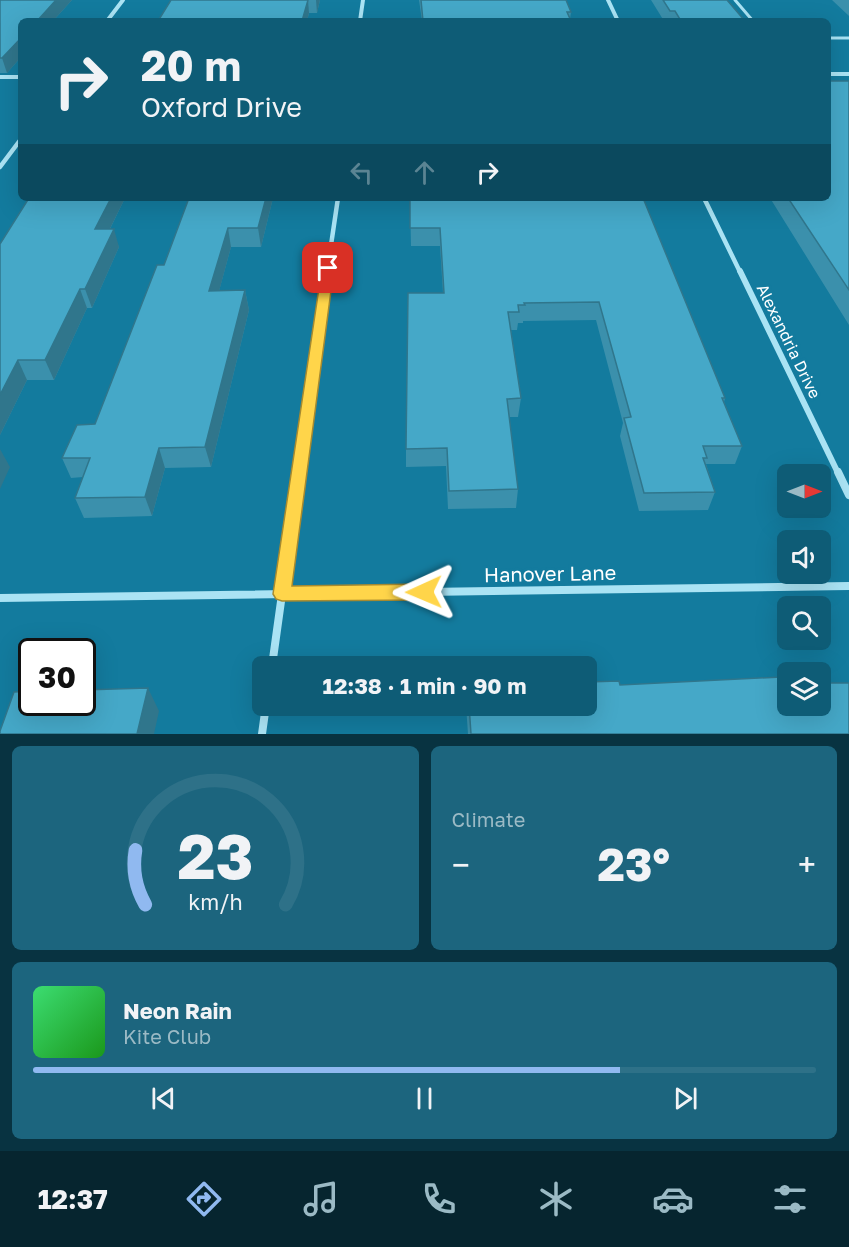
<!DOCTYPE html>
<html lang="en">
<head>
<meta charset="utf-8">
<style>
	:root { --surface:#0e5c76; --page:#1c657e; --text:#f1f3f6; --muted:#9bbac5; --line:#2e7188; --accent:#90b9f0 }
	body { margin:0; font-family:"Golos Text",sans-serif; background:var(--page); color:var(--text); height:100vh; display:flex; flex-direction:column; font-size:22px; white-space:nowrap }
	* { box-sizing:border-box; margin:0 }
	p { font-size:20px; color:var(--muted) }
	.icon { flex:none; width:33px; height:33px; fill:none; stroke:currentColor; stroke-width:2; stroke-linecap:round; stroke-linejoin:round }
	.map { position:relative; height:734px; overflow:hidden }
	.details { display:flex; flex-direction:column; gap:12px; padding:12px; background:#083341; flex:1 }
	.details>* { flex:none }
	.guide { position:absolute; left:18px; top:18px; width:813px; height:183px; border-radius:9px; box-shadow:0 6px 24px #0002; background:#0e5c76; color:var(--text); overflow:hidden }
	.needle { width:39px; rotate:90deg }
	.fabs { position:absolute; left:777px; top:464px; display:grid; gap:12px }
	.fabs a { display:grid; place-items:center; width:54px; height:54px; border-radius:9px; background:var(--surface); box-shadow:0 6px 24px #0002; font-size:30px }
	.speed { position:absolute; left:18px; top:638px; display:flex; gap:12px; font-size:30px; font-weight:700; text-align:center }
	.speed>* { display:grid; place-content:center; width:78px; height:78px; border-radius:50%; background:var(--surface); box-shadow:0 6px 24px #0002; line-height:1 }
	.speed .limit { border:3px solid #111; border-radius:9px; background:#fff; color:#111 }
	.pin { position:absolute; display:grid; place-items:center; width:51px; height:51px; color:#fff; margin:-26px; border-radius:12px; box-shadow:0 3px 9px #0006 }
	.me { position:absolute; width:66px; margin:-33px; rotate:269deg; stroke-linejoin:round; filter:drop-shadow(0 0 4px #0008) }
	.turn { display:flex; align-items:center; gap:21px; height:126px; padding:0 24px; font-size:27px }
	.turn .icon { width:78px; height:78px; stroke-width:2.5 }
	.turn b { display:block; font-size:42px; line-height:51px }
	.lanes { display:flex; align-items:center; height:57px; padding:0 24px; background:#0003; justify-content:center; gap:30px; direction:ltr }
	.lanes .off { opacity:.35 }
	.big { font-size:45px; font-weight:700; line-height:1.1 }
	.details .card { flex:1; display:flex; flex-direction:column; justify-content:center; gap:9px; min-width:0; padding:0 21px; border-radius:9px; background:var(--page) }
	.details .dial { align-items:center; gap:0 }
	.dial svg { height:156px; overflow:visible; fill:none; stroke:var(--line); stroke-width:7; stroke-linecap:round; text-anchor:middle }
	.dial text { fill:var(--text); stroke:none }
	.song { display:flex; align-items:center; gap:18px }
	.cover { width:72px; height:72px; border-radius:9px; background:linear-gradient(135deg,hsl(140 70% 55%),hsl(120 70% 35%)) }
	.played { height:6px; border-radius:3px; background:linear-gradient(90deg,var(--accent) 75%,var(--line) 75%) }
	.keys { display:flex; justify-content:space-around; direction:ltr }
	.heat { display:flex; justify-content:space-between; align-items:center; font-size:33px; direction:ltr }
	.details .tiles { flex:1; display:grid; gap:12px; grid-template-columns:1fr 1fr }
	.card:last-child { grid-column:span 2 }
	.trip { position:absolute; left:252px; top:656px; width:345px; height:60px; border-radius:9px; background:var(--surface); box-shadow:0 6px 24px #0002; font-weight:700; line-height:60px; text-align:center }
	.menu { display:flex; height:96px; justify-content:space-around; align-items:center; background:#06252f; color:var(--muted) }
	.menu .icon { width:42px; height:42px }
	.menu .on { color:var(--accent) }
	.menu b { font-size:27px; color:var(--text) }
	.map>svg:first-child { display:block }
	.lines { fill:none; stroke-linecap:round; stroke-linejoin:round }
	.service { stroke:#aae3f4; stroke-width:3 }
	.minor-far3 { stroke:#aae3f4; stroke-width:4 }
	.minor-far2 { stroke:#aae3f4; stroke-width:4.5 }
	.minor-far1 { stroke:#aae3f4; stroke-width:6 }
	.minor { stroke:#aae3f4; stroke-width:8 }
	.tertiary { fill:#aae3f4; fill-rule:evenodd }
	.wall { fill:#3b90ac }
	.shaded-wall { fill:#30768c }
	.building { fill:#45a8c8; stroke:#30768c; stroke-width:1.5 }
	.route { fill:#ffd54a; stroke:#a68a30; stroke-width:1.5 }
	.labels { text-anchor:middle; stroke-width:6; stroke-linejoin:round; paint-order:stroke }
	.street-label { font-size:16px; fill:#fff; stroke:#137b9e }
	.near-street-label { font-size:20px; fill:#fff; stroke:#137b9e }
</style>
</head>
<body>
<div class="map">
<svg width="849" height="734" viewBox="0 0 849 734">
	<rect width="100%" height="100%" fill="#137b9e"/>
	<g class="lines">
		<g class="service">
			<polyline points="735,0 753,21"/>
			<polyline points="828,38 849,38"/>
		</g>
		<g class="minor-far3">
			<polyline points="608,0 618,21"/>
			<polyline points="107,21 123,0"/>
			<polyline points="360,21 363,0"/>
		</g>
		<g class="minor-far2">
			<polyline points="0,167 21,139"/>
			<polyline points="704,198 740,272"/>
			<polyline points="327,272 338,198"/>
		</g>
		<g class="minor-far1">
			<polyline points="740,271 838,473"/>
			<polyline points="299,473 328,271"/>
		</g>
		<g class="minor">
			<polyline points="838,472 849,495"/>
			<polyline points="0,598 849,586"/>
			<polyline points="272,666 299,472"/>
			<polyline points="262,734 266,705"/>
		</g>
		<g class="tertiary">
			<rect x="828" y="72" width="21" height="4"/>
			<rect x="0" y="75" width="21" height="4"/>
		</g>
	</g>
	<g class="wall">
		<polygon points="0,0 72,0 53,21 21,21 21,57 7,73 0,73"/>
		<polygon points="171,0 320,0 317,13 309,13 307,21 158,21"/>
		<polygon points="419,0 566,0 571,12 570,19 571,21 422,21"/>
		<polygon points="651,0 727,0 745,21 664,21"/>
		<polygon points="832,0 849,0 849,16"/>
		<polygon points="849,81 849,325 770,198 828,198"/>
		<polygon points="29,198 125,198 110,229 119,247 92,308 87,308 54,380 27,380 0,435"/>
		<polygon points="189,198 273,198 261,247 231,247 219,291 245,290 249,310 211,467 165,468 152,516 84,518 75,498 83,477 71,478 62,458 95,424 164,265"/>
		<polygon points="410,198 643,198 725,398 724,402 742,446 735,464 706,464 715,492 708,510 639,511 620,436 623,423 596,320 523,321 523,323 518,323 517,330 511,330 521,398 518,417 509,417 518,489 516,508 448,509 446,466 406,467 406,449 443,293 440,246 411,246"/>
		<polygon points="620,685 849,734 468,734 466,705 586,705"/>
	</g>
	<g class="shaded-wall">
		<polygon points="56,0 72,0 53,21 37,21"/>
		<polygon points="308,0 309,13 307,21 302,21"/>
		<polygon points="316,0 320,0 317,13"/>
		<polygon points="21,38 21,57 7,73 2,58"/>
		<polygon points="111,198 125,198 101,247 95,229"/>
		<polygon points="266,198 273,198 261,247 258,228"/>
		<polygon points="228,228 231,247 214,310 209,291"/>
		<polygon points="114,229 119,247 92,308 85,289"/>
		<polygon points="80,289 87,308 54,380 45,360"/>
		<polygon points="245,290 249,310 211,467 205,447"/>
		<polygon points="18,360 27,380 0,435 0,395"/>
		<polygon points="159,448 165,468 152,516 145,497"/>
		<polygon points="0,449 10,467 0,489"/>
		<polygon points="148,688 159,711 154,734 137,734"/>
	</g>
	<g class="building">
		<polygon points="0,0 56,0 37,21 21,21 21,38 2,58 0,58"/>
		<polygon points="171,0 308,0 302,21 158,21"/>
		<polygon points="421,0 566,0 571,12 567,12 571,21 423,21"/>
		<polygon points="663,0 727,0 745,21 681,21 675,11 670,11"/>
		<polygon points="828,81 849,81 849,290 788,198 828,198"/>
		<polygon points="29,198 111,198 95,229 114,229 85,289 80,289 45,360 18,360 0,395 0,244"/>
		<polygon points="189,198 266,198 258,228 228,228 209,291 245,290 205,447 159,448 145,497 75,498 90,458 62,458 77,425 95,424 157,265 164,265"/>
		<polygon points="410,198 643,198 725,398 722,398 742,446 703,446 707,458 703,458 715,492 644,493 624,418 631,417 599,302 524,303 525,305 518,305 519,312 508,312 521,398 507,399 518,489 449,491 447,448 406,449 408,293 444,293 440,228 410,228"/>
		<polygon points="781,677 783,684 788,684 788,705 820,705 820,683 849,683 849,734 471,734 469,705 586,705 586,682 619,681 620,685"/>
		<polygon points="148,688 137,734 0,734 0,731 14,692 32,691 32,702 82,702 82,690"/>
	</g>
	<polygon class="route" points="328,264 334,268 292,586 424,584 430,586 433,592 430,597 424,600 282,601 276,599 273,594 322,268"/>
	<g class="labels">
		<g class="street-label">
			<text transform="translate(789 341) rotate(64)" y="6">Alexandria Drive</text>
		</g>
		<g class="near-street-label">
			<text transform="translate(550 574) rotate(-1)" y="7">Hanover Lane</text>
		</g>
	</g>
</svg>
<div class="fabs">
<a><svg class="needle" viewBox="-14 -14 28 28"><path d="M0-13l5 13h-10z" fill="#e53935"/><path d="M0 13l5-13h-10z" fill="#9bbac5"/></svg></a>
<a><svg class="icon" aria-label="sound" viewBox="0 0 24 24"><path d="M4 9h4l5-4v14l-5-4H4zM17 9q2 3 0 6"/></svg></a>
<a><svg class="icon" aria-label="search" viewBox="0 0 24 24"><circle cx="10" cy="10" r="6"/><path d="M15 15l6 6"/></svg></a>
<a><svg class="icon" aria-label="layers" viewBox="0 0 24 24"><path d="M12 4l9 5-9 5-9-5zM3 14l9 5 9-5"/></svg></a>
</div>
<div class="speed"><div class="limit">30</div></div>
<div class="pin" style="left:328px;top:268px;background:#d93025"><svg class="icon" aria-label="arrive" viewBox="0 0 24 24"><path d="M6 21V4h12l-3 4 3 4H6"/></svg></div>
<svg class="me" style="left:424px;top:592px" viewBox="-20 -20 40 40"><path d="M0-17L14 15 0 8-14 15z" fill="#ffd54a" stroke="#fff" stroke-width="4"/></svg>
<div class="trip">12:38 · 1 min · 90 m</div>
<div class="guide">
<div class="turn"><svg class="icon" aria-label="right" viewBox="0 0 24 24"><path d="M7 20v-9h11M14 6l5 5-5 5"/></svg><div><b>20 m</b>Oxford Drive</div></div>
<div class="lanes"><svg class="icon off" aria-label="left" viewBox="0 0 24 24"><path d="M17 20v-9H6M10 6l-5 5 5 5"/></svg><svg class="icon off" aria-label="ahead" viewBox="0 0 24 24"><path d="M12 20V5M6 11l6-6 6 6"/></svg><svg class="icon" aria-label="right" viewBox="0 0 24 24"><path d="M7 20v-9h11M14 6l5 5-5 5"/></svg></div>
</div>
</div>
<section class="details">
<div class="tiles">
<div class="card dial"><svg viewBox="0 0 100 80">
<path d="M14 69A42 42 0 1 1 86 69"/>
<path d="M14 69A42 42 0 0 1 9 41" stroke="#90b9f0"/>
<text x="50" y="56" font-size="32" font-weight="700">23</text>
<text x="50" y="72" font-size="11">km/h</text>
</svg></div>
<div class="card"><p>Climate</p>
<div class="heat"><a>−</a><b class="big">23°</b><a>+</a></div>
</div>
<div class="card">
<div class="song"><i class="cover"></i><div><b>Neon Rain</b><p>Kite Club</p></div></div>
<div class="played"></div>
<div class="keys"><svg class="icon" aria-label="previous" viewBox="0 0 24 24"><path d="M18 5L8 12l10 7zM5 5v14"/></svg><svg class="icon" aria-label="pause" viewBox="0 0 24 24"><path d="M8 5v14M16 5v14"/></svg><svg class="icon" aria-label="next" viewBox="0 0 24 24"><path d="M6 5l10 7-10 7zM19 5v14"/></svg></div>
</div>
</div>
</section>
<nav class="menu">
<b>12:37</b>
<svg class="icon on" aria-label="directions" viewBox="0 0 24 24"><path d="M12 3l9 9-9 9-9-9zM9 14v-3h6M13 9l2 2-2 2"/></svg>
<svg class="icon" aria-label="music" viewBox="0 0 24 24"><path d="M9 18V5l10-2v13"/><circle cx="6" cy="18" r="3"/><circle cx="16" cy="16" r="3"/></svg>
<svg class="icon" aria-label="phone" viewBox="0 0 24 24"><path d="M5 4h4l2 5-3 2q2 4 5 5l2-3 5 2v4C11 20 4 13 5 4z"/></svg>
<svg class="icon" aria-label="climate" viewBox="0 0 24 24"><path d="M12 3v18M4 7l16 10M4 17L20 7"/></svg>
<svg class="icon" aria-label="car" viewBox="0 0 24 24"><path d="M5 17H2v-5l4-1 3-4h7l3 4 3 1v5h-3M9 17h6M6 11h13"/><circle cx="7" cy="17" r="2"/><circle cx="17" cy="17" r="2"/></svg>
<svg class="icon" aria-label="filters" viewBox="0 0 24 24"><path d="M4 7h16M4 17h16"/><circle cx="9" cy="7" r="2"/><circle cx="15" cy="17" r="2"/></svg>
</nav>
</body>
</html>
